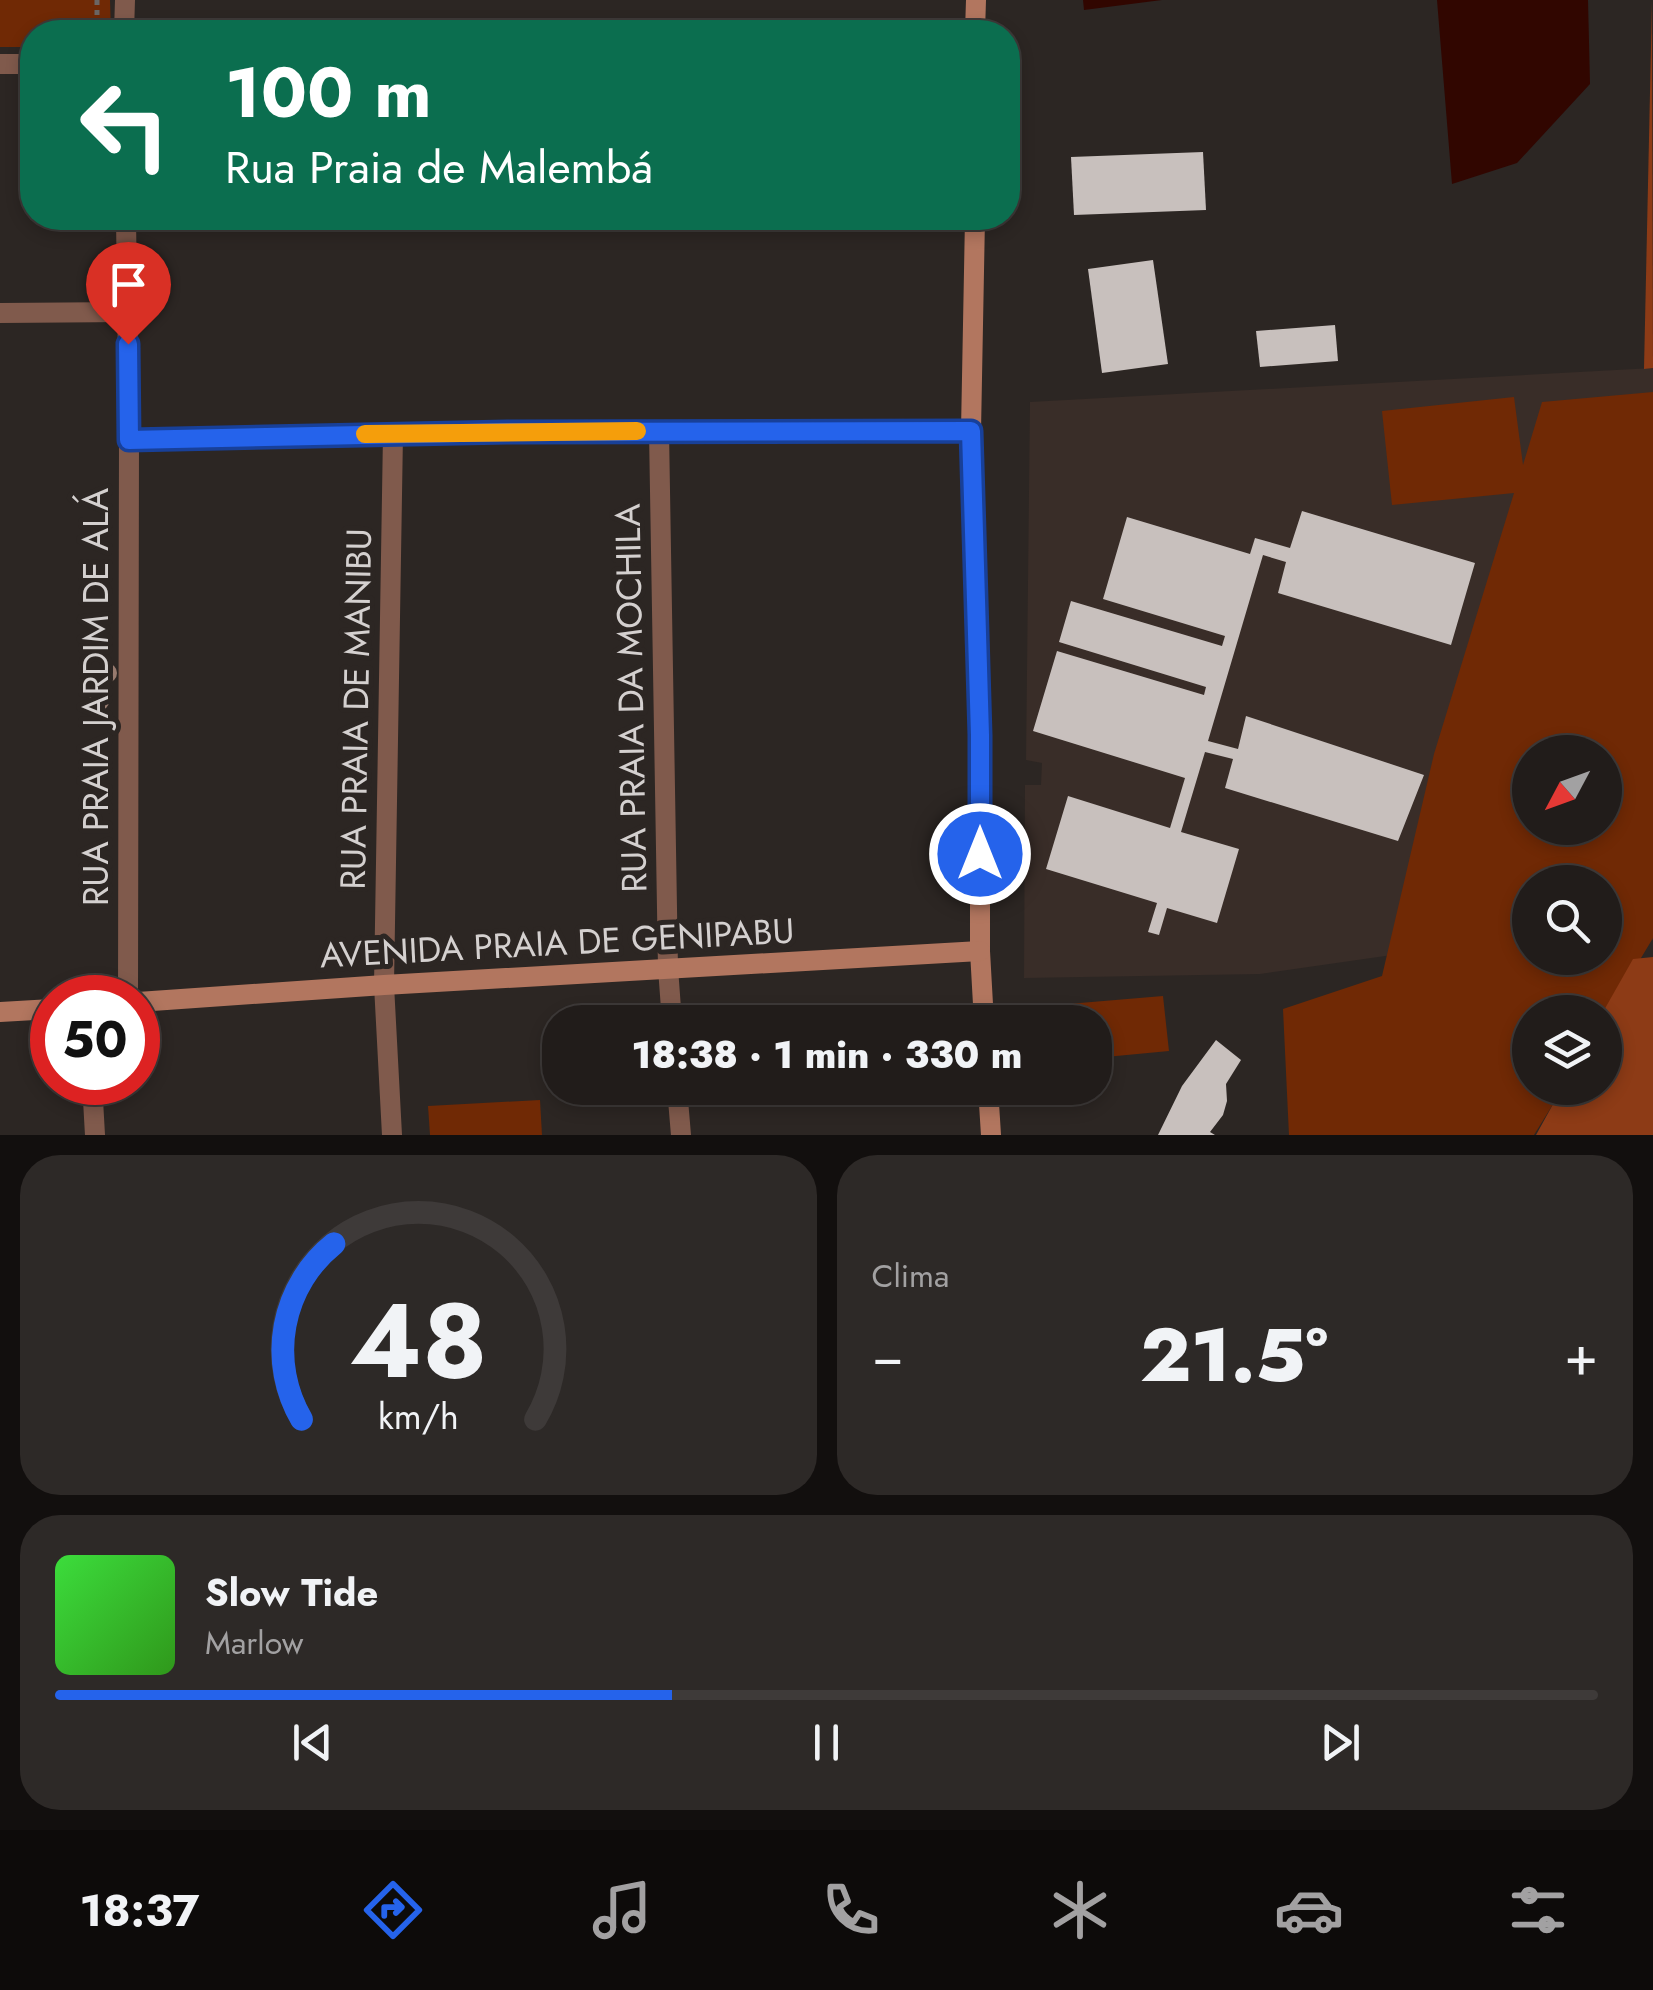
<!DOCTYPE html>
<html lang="pt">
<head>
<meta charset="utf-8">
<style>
	:root { --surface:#211c1a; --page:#2d2927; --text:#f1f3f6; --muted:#a2a1a2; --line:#3e3a39; --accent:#2563eb }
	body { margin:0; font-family:Jost,sans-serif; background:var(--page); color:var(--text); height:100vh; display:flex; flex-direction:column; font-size:38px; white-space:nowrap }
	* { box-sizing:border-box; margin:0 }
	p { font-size:32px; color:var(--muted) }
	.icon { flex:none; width:55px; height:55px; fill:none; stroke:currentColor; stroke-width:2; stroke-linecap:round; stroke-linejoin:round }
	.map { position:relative; height:1135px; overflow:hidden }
	.side { display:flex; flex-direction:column; gap:20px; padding:20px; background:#120f0e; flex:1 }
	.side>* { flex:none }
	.banner { position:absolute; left:20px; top:20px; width:1000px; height:210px; border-radius:40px; box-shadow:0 5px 15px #0003,0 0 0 2px var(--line); background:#0b6e4f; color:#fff; overflow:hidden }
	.needle { width:65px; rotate:229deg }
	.fabs { position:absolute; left:1512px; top:735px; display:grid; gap:20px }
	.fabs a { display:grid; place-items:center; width:110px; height:110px; border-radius:50%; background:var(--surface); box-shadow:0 5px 15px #0003,0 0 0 2px var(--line); font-size:50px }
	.speed { position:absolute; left:30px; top:975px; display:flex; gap:20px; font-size:50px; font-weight:700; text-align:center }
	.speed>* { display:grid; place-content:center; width:130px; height:130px; border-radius:50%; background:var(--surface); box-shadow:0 5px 15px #0003,0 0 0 2px var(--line); line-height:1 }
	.speed .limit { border:15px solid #d22; background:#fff; color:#111 }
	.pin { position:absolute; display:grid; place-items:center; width:85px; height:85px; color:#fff; margin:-102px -42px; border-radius:50% 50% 50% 0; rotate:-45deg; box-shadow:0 0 10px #0007 }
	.pin .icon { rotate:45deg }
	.me { position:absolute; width:110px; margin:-55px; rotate:0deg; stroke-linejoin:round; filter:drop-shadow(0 0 8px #0008) }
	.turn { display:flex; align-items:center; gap:35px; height:210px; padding:0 40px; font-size:45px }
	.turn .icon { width:130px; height:130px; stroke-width:2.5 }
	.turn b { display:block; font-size:70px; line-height:85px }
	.big { font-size:75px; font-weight:800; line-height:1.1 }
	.side .tile { flex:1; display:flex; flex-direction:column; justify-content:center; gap:15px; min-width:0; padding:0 35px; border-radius:40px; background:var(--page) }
	.side .dial { align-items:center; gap:0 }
	.dial svg { height:260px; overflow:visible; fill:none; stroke:var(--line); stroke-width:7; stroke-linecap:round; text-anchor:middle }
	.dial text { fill:var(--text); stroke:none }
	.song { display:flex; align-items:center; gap:30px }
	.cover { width:120px; height:120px; border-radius:15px; background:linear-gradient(135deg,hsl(120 70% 55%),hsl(110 70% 35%)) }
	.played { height:10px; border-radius:5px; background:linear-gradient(90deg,var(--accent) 40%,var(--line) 40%) }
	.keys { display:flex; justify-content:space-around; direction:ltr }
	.heat { display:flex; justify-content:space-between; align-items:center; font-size:55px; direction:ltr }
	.side .tiles { flex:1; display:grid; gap:20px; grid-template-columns:1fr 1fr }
	.tile:last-child { grid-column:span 2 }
	.trip { position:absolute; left:542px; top:1005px; width:570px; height:100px; border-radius:40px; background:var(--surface); box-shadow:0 5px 15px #0003,0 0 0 2px var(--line); font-weight:800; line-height:100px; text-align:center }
	.tab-bar { display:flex; height:160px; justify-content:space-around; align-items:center; background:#0d0b0a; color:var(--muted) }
	.tab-bar .icon { width:70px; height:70px }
	.tab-bar .selected { color:var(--accent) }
	.tab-bar b { font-size:45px; color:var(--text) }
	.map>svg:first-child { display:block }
	.built { fill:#392d28; fill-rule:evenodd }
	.green { fill:#702905; fill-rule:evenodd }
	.forest { fill:#8d3b16 }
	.water { fill:#310600 }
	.building { fill:#c8c0bd }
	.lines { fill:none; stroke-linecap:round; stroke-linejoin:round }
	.path { stroke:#6b6664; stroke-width:5; stroke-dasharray:5 5; stroke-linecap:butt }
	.minor { stroke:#805a4c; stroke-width:20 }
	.tertiary { stroke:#805a4c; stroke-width:20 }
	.secondary { stroke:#b2765f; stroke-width:20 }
	.tree { fill:#987b6f }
	.route-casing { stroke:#184099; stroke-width:25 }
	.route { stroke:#2563eb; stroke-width:18 }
	.slow { stroke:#f59e0b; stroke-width:18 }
	.labels { text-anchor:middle; stroke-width:10; stroke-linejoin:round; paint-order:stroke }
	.street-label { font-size:35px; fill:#d4d0cf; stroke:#2c2623 }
</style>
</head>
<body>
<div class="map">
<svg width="1653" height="1135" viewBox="0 0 1653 1135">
	<rect width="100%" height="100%" fill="#2c2623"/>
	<path class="built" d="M1653,368V940L1605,942V882H1530L1406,953L1260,974L1024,978L1025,785H1041L1042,763L1026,760L1030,402ZM1530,752H1605V828H1530Z"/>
	<g class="green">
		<polygon points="0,0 110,0 111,32 32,32 32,47 0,47"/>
		<path d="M1653,392V938L1605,1018V1012H1530V1088H1563L1534,1135H1289L1283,1009L1382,976L1434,754L1514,493L1392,505L1382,411L1514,397L1523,465L1542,402ZM1530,752H1605V828H1530ZM1530,882H1605V958H1530Z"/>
		<polygon points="1163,996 1169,1051 1095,1058 1095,1022 1046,1022 1044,1006"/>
		<polygon points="540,1100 542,1135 430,1135 428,1106"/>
	</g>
	<g class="forest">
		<polygon points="1652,0 1653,368 1644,369"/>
		<polygon points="1653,957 1653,1135 1536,1135 1562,1088 1605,1088 1603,1012 1633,959"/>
	</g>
	<g class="water">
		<polygon points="1083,0 1162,0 1084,10"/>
		<polygon points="1437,0 1588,0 1590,84 1517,163 1452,184"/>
	</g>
	<g class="building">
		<polygon points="1203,152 1206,210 1074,215 1071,157"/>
		<polygon points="1153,260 1168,364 1102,373 1088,269"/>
		<polygon points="1335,325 1338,361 1260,367 1256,331"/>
		<polygon points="1302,511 1475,563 1451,645 1278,593 1286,562 1263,555 1208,741 1238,749 1246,716 1424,775 1398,841 1225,788 1233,759 1205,752 1181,832 1239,849 1217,923 1167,908 1159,935 1148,932 1157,903 1046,869 1068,796 1170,828 1185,778 1033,731 1057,651 1204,695 1206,687 1059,642 1071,601 1222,646 1225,636 1103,599 1127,517 1250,554 1255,538 1290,548"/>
		<polygon points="1216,1040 1241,1060 1226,1084 1227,1101 1223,1115 1210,1132 1215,1135 1158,1135 1182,1086"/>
	</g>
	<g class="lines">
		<polyline class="path" points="97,0 97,32"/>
		<g class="minor">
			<polyline points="0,64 32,64"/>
			<polyline points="0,313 128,312"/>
			<polyline points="659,431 668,968 672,1022"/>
			<polyline points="129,439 393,434 971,431"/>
			<polyline points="92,1082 95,1135"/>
			<polyline points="677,1088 681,1135"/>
			<polyline points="392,1135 384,985 393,434"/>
		</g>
		<g class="tertiary">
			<polyline points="124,32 125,0"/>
			<polyline points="126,218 129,439 128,998"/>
		</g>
		<g class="secondary">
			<polyline points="975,32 976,0"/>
			<polyline points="975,218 971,431 980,735 980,951 984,1022"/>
			<polyline points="138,1002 384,985 980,951"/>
			<polyline points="0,1012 52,1009"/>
			<polyline points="988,1088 991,1135"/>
		</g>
	</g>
	<g class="tree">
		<circle cx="107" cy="673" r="10"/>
		<circle cx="99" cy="701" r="10"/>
	</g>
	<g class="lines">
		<defs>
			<polyline id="route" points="128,344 129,440 507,432 971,431 980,735 980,854"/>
		</defs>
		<use href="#route" class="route-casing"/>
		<use href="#route" class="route"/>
		<polyline class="slow" points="365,434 637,431"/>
	</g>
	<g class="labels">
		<g class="street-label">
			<text transform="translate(96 697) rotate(-90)" y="12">RUA PRAIA JARDIM DE ALÁ</text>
			<text transform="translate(631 698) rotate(-91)" y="12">RUA PRAIA DA MOCHILA</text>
			<text transform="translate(356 709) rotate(-89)" y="12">RUA PRAIA DE MANIBU</text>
			<text transform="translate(557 943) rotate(-3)" y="12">AVENIDA PRAIA DE GENIPABU</text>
		</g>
	</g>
</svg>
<div class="fabs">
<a><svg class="needle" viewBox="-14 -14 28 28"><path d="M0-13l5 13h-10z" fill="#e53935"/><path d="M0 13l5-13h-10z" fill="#a2a1a2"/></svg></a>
<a><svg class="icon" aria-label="search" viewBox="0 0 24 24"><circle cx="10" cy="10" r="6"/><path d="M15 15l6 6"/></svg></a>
<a><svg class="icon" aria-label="layers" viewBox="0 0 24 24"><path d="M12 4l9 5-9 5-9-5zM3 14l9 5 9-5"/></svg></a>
</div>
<div class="speed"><div class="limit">50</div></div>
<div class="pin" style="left:128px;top:344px;background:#d93025"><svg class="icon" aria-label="arrive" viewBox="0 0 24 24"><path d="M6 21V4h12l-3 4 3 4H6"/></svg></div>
<svg class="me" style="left:980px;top:854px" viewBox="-20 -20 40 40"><circle r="17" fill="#2563eb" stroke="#fff" stroke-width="3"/><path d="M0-11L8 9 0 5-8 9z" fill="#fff"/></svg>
<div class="trip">18:38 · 1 min · 330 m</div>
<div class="banner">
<div class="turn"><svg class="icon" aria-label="left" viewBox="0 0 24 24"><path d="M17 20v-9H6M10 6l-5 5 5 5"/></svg><div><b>100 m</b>Rua Praia de Malembá</div></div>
</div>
</div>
<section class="side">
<div class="tiles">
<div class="tile dial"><svg viewBox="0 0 100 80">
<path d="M14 69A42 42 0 1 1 86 69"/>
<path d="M14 69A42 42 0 0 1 24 15" stroke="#2563eb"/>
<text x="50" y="56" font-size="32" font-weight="700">48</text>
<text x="50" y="72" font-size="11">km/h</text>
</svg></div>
<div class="tile"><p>Clima</p>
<div class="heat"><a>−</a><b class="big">21.5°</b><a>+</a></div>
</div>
<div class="tile">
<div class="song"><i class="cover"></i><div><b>Slow Tide</b><p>Marlow</p></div></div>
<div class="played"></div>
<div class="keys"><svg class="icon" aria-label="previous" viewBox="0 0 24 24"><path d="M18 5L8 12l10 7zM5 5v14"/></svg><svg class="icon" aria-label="pause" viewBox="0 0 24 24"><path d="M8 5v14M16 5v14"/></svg><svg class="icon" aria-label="next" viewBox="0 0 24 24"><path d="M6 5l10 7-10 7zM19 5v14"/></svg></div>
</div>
</div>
</section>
<nav class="tab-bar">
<b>18:37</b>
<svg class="icon selected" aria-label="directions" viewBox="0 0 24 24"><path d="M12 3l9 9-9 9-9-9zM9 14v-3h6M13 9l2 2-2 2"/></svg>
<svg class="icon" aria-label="music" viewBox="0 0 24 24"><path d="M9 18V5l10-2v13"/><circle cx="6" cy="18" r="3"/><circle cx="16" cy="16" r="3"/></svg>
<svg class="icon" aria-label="phone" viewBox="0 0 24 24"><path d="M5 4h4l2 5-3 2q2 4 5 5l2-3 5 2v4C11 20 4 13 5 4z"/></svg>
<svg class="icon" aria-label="climate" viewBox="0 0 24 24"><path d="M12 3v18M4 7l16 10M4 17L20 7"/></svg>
<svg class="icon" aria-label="car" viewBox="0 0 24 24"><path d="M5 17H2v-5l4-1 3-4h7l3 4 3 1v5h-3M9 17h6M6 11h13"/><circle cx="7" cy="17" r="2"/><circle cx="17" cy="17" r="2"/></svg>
<svg class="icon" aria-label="filters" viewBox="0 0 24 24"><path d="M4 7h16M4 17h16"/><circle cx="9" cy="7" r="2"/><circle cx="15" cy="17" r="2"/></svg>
</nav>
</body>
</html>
